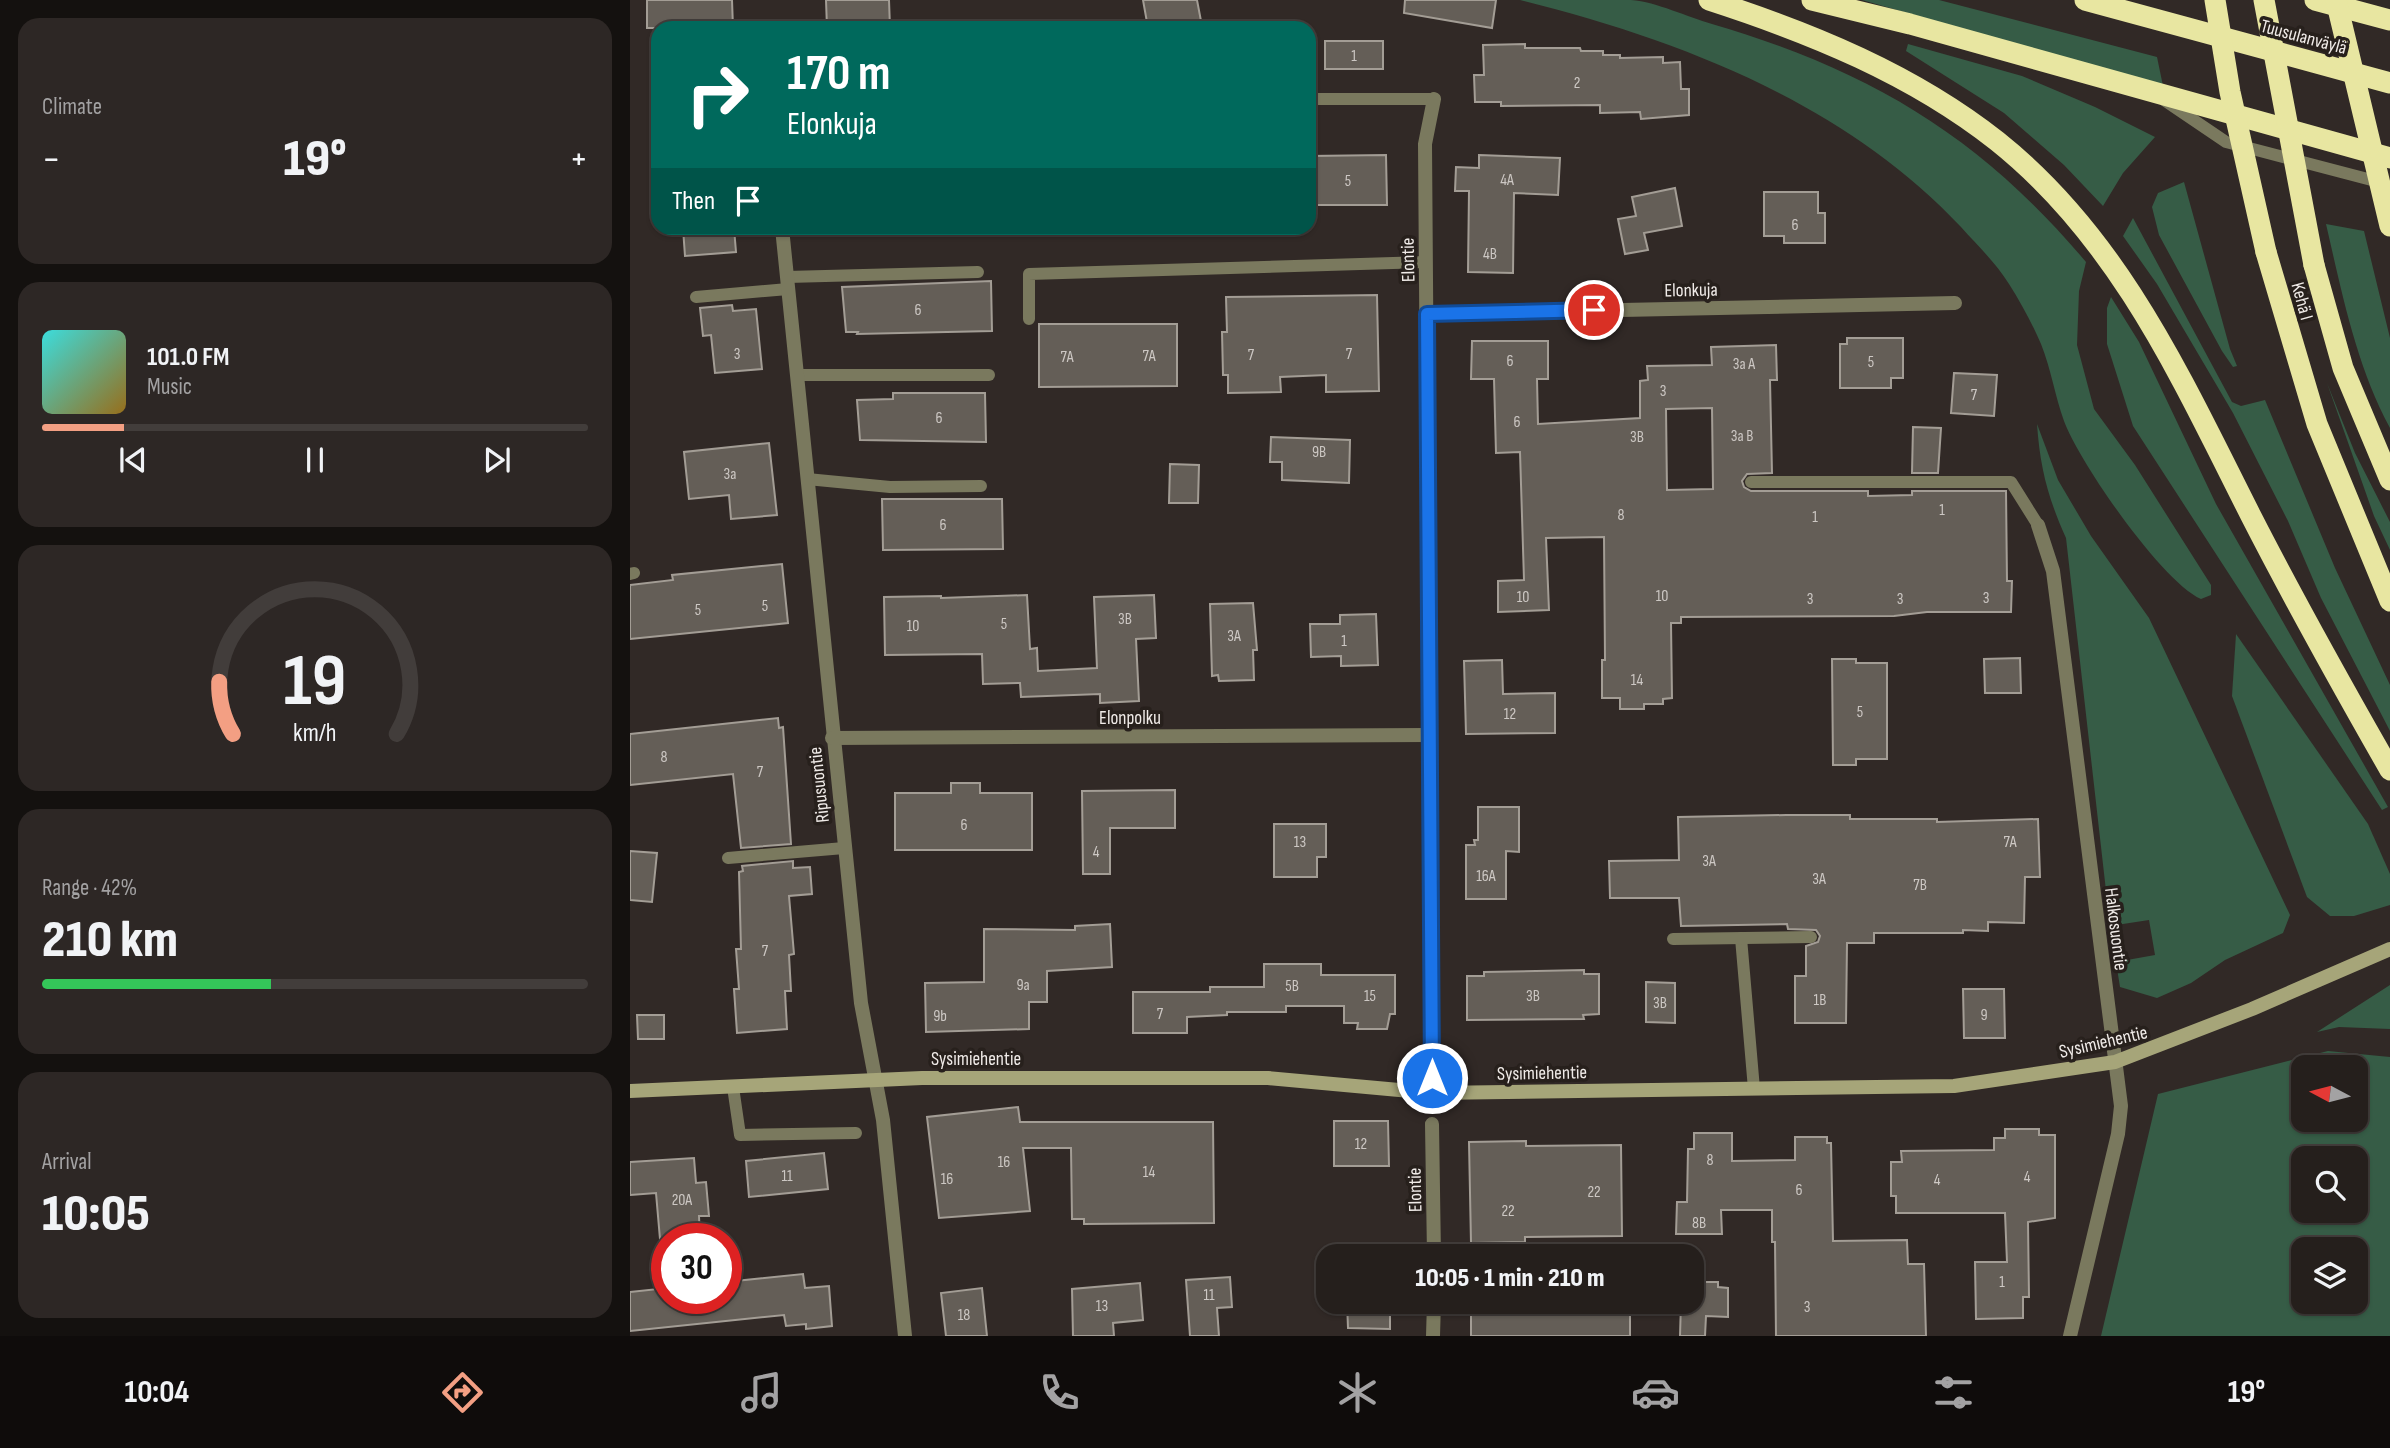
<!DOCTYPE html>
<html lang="en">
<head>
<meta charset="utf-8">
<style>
	:root { --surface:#251f1c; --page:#2d2725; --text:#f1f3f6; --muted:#a3a2a3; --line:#423d3b; --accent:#f39f83 }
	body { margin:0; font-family:"Sofia Sans Condensed",sans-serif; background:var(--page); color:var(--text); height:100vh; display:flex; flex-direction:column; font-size:26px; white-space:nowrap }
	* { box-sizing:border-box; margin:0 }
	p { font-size:23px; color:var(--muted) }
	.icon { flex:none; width:38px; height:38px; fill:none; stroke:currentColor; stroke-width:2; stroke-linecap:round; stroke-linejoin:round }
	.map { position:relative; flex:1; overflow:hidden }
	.details { display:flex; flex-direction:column; gap:18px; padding:18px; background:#14110f; width:630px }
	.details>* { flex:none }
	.guide { position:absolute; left:21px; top:21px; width:665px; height:214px; border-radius:21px; box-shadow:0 2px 5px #0004,0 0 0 2px var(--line); background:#00695c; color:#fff; overflow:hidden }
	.needle { width:46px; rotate:277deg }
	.buttons { position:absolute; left:1661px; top:1055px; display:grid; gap:14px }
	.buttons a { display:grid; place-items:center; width:77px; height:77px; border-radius:14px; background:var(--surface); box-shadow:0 2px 5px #0004,0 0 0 2px var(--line); font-size:35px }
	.speed { position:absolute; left:21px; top:1223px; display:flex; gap:14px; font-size:35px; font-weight:700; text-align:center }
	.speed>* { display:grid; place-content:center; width:91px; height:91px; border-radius:50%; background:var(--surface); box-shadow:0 2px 5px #0004,0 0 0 2px var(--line); line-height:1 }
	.speed .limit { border:10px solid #d22; background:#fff; color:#111 }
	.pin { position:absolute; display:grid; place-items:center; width:60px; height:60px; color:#fff; margin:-30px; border:4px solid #fff; border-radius:50%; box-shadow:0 2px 7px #0007 }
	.me { position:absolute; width:77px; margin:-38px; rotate:0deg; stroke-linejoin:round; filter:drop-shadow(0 0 5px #0008) }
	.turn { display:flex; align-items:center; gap:24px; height:147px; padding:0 21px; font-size:32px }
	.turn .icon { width:91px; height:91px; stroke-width:2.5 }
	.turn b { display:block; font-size:49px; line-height:60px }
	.then { display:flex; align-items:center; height:66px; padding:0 21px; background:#0003; gap:14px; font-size:26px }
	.big { font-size:52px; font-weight:800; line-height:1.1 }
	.details .card { flex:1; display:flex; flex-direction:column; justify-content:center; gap:10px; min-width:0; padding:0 24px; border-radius:21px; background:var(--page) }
	.details .dial { align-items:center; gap:0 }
	.dial svg { height:182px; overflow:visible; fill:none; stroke:var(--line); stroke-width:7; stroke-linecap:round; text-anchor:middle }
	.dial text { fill:var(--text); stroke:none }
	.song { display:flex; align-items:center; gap:21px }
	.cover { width:84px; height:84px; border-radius:10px; background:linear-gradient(135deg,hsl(180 70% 55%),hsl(40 70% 35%)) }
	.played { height:7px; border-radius:4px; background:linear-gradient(90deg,var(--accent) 15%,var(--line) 15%) }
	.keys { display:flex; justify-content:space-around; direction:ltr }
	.heat { display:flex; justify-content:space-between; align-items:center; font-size:38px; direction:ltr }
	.charge { height:10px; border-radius:5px; background:linear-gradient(90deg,#34c759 42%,var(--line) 0) }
	.trip { position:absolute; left:686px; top:1244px; width:388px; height:70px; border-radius:21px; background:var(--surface); box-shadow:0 2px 5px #0004,0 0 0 2px var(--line); font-weight:800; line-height:70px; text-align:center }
	.tab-bar { display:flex; height:112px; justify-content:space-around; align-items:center; background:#0f0c0b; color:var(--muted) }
	.tab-bar .icon { width:49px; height:49px }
	.tab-bar .current { color:var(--accent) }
	.tab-bar b { font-size:32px; color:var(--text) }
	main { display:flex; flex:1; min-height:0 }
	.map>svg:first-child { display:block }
	.green { fill:#365c46; fill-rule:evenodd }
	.building { fill:#645e57; stroke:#a39d95; stroke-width:2; fill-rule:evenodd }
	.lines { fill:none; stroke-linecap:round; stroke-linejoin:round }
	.lane { stroke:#7a795e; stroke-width:12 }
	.street { stroke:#7a795e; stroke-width:14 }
	.secondary { stroke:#a6a579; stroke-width:14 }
	.highway { stroke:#e8e6a1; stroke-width:21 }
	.highway-bridge { stroke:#e8e6a1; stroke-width:21 }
	.route-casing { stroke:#114b97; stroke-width:18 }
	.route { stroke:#1a73e8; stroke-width:12 }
	.labels { text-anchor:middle; stroke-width:7; stroke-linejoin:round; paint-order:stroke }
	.number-label { font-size:16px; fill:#cdc8c4 }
	.street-label { font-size:19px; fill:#f0ebe8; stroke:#27201c }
</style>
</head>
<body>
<main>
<section class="details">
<div class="card"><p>Climate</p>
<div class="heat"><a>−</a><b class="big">19°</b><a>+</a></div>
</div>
<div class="card">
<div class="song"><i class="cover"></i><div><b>101.0 FM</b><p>Music</p></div></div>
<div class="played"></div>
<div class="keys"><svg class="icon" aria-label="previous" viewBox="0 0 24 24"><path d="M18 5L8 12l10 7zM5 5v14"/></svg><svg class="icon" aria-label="pause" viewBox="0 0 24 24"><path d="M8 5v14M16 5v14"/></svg><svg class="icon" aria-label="next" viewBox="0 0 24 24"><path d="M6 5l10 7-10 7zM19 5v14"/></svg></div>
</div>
<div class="card dial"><svg viewBox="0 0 100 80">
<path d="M14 69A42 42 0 1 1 86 69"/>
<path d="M14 69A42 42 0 0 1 8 46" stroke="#f39f83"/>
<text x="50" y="56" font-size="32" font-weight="700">19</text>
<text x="50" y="72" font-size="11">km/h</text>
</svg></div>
<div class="card"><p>Range · 42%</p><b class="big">210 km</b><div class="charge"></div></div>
<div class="card"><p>Arrival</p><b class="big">10:05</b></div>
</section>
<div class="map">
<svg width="1760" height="1336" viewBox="0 0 1760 1336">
	<rect width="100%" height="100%" fill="#312926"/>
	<g class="green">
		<path d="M890,0C926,0 964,0 1001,0C1027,2 1057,17 1082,24C1239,70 1350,136 1456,262L1449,291L1447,345L1464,409L1505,465L1581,585V595L1571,599C1532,582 1449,462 1434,421C1425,396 1421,369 1411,344C1402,323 1391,303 1379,284C1366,263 1347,245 1331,227C1215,103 1050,40 890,0Z"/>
		<polygon points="1232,0 1309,0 1527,57 1533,86"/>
		<polygon points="1278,44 1392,76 1465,107 1525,137 1493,173 1473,206 1434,165 1374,113 1276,51"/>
		<polygon points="1554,182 1600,349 1607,366 1603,367 1592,351 1529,235 1522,207 1528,193"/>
		<polygon points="1503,218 1602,402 1611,406 1635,400 1705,568 1760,685 1760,731 1691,598 1658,521 1603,413 1527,284 1493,236"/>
		<path d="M1696,224L1734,231L1760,338V428C1726,365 1712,293 1696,224Z"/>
		<polygon points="1481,297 1509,342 1586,504 1758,807 1752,810 1503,426 1477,344 1477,308"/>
		<polygon points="1697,383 1725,453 1760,522 1760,550 1744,516"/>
		<path d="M1407,424L1428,480L1461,536L1519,618L1660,915L1653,933L1595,960L1561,983L1527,998L1490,987L1486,962L1525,955L1519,920L1480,926L1436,538C1418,498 1410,468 1407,424Z"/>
		<polygon points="1606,634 1738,824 1760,874 1760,905 1724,916 1700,916 1677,897 1602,696"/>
		<polygon points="1760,985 1760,1029 1709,1027 1687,1032"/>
		<path d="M1698,1051L1760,1057V1336H1471L1528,1094ZM1673,1068H1726V1120H1673ZM1673,1158H1726V1211H1673ZM1673,1250H1726V1302H1673Z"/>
	</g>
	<g class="building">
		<polygon points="17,0 102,0 103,28 17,28"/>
		<polygon points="196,0 259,0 260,28 197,28"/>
		<polygon points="513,0 567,0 571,21 549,25 550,28 518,28"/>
		<polygon points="775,0 866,0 862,28 774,13"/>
		<rect x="695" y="41" width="58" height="28"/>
		<polygon points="895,44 895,48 950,48 951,51 973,51 973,55 990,55 990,58 1033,57 1033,63 1050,62 1051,89 1059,89 1059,115 1011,119 1010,112 970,113 970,105 871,106 871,102 845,102 844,75 854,75 853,45"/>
		<polygon points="756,155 757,205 679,205 679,156"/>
		<polygon points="849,155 930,158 928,195 884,193 883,273 838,272 839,191 825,191 826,167 849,168"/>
		<polygon points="1045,188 1052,226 1014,233 1018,250 995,254 988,219 1006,216 1002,197"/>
		<polygon points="1134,192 1188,192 1188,213 1195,213 1195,243 1154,243 1154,236 1134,236"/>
		<polygon points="53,228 104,228 106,252 55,256"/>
		<polygon points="361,281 362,331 227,334 228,332 216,332 212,287"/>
		<polygon points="747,295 749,391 696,392 696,375 650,377 651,392 598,393 598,375 593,375 592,332 597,332 596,297"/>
		<polygon points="102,305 103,311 126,309 132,369 85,373 81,335 73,336 70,308"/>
		<polygon points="409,324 547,324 547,386 409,387"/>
		<polygon points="1217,338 1273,338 1273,378 1261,378 1261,388 1210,388 1210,344 1217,344"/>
		<path d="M842,341H918V379H907L908,424L1010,418V381L1018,380L1017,366L1082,365L1081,347L1146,345L1147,380H1140L1142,473L1117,474L1112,481L1114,487L1121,491H1238V496L1282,495V491H1376L1377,581H1382L1381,612H1297L1264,616L1051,617V623H1041L1042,698L1033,699V704H1014V709H990V698H972V660H975L974,537L916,538L919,610L868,612V581L894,580L890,452L866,453L864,379H841ZM1082,408L1083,489L1037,490L1036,409Z"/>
		<polygon points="1324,373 1367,375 1364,416 1321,413"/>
		<polygon points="263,393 355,393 356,442 230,440 227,400 263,399"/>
		<polygon points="1283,427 1311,428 1308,473 1282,473"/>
		<polygon points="641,437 720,440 719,483 652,480 652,462 640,462"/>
		<polygon points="139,443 147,515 101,519 99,495 59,499 54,452"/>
		<polygon points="540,464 569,465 568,503 539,503"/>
		<polygon points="252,499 372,499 373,549 253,550"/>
		<polygon points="152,564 158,623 0,639 0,585 43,580 42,575"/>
		<polygon points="397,595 400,649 407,648 408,671 467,668 464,597 524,595 526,638 506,639 509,701 470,703 470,694 391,697 390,683 353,684 352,654 255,655 254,597 311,596 311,598"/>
		<polygon points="623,603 627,650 623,650 624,680 589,681 588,675 582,676 580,604"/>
		<polygon points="746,614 748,665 711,666 711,656 681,657 680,624 710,624 710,615"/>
		<polygon points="1390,658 1391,693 1355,693 1354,659"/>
		<polygon points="1202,659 1226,659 1226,663 1257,663 1257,759 1226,759 1226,765 1203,765"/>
		<polygon points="872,660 873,694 925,693 925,733 836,734 834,661"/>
		<polygon points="148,718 149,728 153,727 161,844 111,848 103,774 0,785 0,734"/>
		<polygon points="321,783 350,783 350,793 402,793 402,850 265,850 265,793 321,793"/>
		<polygon points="545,790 545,828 480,828 480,874 453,874 452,791"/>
		<polygon points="848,807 889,807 889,852 876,851 876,899 836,899 836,845 845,845 844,840 848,840"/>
		<polygon points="1156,815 1220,815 1220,819 1307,819 1307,822 1408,819 1410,877 1395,877 1394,923 1358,922 1358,931 1333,930 1333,933 1244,933 1244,943 1217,943 1216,1023 1165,1023 1165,976 1176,976 1176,946 1188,942 1190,936 1186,930 1158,929 1157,924 1051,926 1049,898 980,898 979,861 1049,860 1048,817"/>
		<polygon points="644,824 696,824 696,857 687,857 687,877 644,877"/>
		<polygon points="0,851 27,853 22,902 0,900"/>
		<polygon points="163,861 163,868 180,867 182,894 159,896 164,954 159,955 161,991 155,991 157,1029 107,1033 104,989 109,989 106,949 111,949 109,872 113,871 112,866"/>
		<polygon points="480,924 482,967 417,971 417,1002 399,1002 399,1029 296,1032 295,983 354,982 354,929 445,930 445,926"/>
		<polygon points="634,964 691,964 691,975 765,975 765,1014 760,1014 757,1029 727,1029 728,1023 714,1023 714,1006 656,1006 656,1012 597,1012 597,1015 557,1017 557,1033 503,1033 503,992 580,992 580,987 634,987"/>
		<polygon points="954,970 954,974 969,974 969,1014 953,1015 954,1019 837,1020 837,976 854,976 854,972"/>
		<polygon points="1016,982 1045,983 1045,1023 1016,1022"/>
		<polygon points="1333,989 1374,989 1375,1038 1334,1038"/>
		<polygon points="7,1015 34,1015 34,1039 8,1039"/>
		<polygon points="388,1107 390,1122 583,1122 584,1223 454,1224 454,1219 442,1219 441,1148 393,1148 400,1211 309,1218 297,1117"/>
		<polygon points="704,1121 758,1121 759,1166 704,1166"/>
		<polygon points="1375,1129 1409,1129 1409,1135 1425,1135 1425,1218 1398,1222 1399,1297 1393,1297 1393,1318 1346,1319 1345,1262 1377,1262 1375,1213 1266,1213 1266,1196 1261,1196 1261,1162 1272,1162 1271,1151 1364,1150 1364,1138 1375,1138"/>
		<polygon points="1064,1133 1102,1133 1102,1161 1165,1160 1165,1137 1197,1137 1197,1143 1201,1143 1203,1241 1277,1240 1278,1264 1294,1264 1296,1336 1146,1336 1145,1242 1142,1242 1142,1210 1091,1210 1092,1234 1046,1234 1047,1202 1057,1202 1058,1149 1064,1149"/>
		<polygon points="896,1141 896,1146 991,1145 992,1236 895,1237 895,1242 841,1243 839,1142"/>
		<polygon points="194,1153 198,1189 119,1197 116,1161"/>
		<polygon points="64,1158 66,1183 76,1182 79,1216 69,1216 70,1239 30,1239 26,1193 0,1195 0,1162"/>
		<polygon points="173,1274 175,1288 199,1286 202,1326 176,1329 176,1324 156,1326 154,1315 0,1331 0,1292 37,1288 37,1298 96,1298 96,1282"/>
		<polygon points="600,1277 602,1307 587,1308 589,1336 560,1336 556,1280"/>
		<polygon points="1062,1282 1088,1282 1088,1287 1098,1288 1098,1317 1076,1316 1075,1336 1050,1336 1051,1302 1062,1302"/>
		<polygon points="510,1283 513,1320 483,1323 484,1336 443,1336 442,1289"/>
		<polygon points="352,1288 357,1336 316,1336 311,1293"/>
		<polygon points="717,1302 760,1302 760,1329 718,1328"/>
		<rect x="841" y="1302" width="159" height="34"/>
	</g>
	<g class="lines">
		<g class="lane">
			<polyline points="679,99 804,99"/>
			<polyline points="1534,100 1596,142 1753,183"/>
			<polyline points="157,277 348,272"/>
			<polyline points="66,297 158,289"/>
			<polyline points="399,319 399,274 796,262"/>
			<polyline points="167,375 359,375"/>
			<polyline points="177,479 260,487 351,486"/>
			<polyline points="1121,482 1381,482 1408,525"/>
			<polyline points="0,574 4,573"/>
			<polyline points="98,858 214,848"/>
			<polyline points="1111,938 1124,1089"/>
			<polyline points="1043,939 1181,937"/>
			<polyline points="103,1087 110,1135 226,1133"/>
		</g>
		<g class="street">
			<polyline points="152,228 231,1003 253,1120 275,1336"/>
			<polyline points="797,314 1325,303"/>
			<polyline points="1408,525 1423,571 1491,1106 1488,1134 1440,1336"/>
			<polyline points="202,738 798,735"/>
			<polyline points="802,1093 795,144 804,99"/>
			<polyline points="802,1124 804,1256"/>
			<polyline points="803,1336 804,1302"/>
		</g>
		<polyline class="secondary" points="0,1091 292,1078 638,1078 802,1093 1324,1086 1485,1062 1622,1009 1760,949"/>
		<g class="highway">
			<path d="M1079,0C1181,33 1282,74 1367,141C1490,239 1552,380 1621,516C1665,602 1712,686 1760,770"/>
			<polyline points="1182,0 1280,24 1760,158"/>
			<polyline points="1455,0 1760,83"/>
			<polyline points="1685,0 1760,20"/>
			<polyline points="1636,252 1687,424 1760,601"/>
			<polyline points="1684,265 1713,368 1760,480"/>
		</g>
		<g class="highway-bridge">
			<polyline points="1585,0 1600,92 1636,252"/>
			<polyline points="1634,0 1684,265"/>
			<polyline points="1706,0 1760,226"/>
		</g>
	</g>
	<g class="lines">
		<defs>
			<polyline id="route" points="802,1078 797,314 964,310"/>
		</defs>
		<use href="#route" class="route-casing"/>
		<use href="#route" class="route"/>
	</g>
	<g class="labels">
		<g class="number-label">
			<text x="724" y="61">1</text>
			<text x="947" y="88">2</text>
			<text x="877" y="185">4A</text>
			<text x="718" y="186">5</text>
			<text x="1165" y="230">6</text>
			<text x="860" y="259">4B</text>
			<text x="288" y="315">6</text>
			<text x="107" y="359">3</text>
			<text x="719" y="359">7</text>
			<text x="621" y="360">7</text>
			<text x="519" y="361">7A</text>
			<text x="437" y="362">7A</text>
			<text x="880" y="366">6</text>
			<text x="1241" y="367">5</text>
			<text x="1114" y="369">3a A</text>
			<text x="1033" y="396">3</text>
			<text x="1344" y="400">7</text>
			<text x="309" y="423">6</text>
			<text x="887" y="427">6</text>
			<text x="1112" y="441">3a B</text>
			<text x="1007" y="442">3B</text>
			<text x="689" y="457">9B</text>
			<text x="100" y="479">3a</text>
			<text x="1312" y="515">1</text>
			<text x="991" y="520">8</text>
			<text x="1185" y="522">1</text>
			<text x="313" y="530">6</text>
			<text x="1032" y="601">10</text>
			<text x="893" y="602">10</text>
			<text x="1356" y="603">3</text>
			<text x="1180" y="604">3</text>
			<text x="1270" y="604">3</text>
			<text x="135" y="611">5</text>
			<text x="68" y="615">5</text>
			<text x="495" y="624">3B</text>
			<text x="374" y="629">5</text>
			<text x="283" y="631">10</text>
			<text x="604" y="641">3A</text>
			<text x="714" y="646">1</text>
			<text x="1007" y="685">14</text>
			<text x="1230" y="717">5</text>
			<text x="880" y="719">12</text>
			<text x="34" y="762">8</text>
			<text x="130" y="777">7</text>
			<text x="334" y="830">6</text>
			<text x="670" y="847">13</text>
			<text x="1380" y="847">7A</text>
			<text x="466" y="857">4</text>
			<text x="1079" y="866">3A</text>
			<text x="856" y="881">16A</text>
			<text x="1189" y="884">3A</text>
			<text x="1290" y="890">7B</text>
			<text x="135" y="956">7</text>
			<text x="393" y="990">9a</text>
			<text x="662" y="991">5B</text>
			<text x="740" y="1001">15</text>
			<text x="903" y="1001">3B</text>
			<text x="1190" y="1005">1B</text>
			<text x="1030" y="1008">3B</text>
			<text x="530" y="1019">7</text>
			<text x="1354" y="1020">9</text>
			<text x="310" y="1021">9b</text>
			<text x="731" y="1149">12</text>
			<text x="1080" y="1165">8</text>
			<text x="374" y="1167">16</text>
			<text x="519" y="1177">14</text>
			<text x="157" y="1181">11</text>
			<text x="1397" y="1182">4</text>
			<text x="317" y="1184">16</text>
			<text x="1307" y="1185">4</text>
			<text x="1169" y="1195">6</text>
			<text x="964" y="1197">22</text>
			<text x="52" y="1205">20A</text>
			<text x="878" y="1216">22</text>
			<text x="1069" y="1228">8B</text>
			<text x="1372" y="1287">1</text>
			<text x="579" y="1300">11</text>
			<text x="472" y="1311">13</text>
			<text x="1177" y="1312">3</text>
			<text x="334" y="1320">18</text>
		</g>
		<g class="street-label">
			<text transform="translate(1674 36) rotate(15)" y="7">Tuusulanväylä</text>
			<text transform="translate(777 260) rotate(-91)" y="7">Elontie</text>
			<text transform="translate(1061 289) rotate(-1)" y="7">Elonkuja</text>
			<text transform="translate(1673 301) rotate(75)" y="7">Kehä I</text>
			<text x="500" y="724">Elonpolku</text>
			<text transform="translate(188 785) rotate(-96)" y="7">Ripusuontie</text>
			<text transform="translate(1487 929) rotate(83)" y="7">Halkosuontie</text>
			<text transform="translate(1473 1041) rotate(-13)" y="7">Sysimiehentie</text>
			<text x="346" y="1065">Sysimiehentie</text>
			<text transform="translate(912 1072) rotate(-1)" y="7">Sysimiehentie</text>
			<text transform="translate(784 1190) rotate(-91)" y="7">Elontie</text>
		</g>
	</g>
</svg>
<div class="buttons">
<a><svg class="needle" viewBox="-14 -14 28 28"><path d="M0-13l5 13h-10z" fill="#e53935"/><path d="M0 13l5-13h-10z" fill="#a3a2a3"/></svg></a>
<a><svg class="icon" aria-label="search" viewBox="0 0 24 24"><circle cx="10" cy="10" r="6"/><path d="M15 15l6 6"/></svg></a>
<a><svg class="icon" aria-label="layers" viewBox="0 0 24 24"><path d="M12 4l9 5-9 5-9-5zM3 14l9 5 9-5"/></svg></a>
</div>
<div class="speed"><div class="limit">30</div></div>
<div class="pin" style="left:964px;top:310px;background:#d93025"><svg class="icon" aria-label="arrive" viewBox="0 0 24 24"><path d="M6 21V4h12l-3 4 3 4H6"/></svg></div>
<svg class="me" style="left:802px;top:1078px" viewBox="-20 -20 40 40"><circle r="17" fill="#1a73e8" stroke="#fff" stroke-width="3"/><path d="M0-11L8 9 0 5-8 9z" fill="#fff"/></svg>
<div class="trip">10:05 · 1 min · 210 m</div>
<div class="guide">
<div class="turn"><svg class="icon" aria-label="right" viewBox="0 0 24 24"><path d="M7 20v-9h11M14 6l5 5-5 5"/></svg><div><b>170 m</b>Elonkuja</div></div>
<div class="then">Then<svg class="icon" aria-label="arrive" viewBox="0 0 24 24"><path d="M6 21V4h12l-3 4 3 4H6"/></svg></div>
</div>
</div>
</main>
<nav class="tab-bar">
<b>10:04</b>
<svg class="icon current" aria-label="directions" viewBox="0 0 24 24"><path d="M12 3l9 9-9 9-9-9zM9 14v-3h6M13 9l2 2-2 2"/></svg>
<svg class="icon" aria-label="music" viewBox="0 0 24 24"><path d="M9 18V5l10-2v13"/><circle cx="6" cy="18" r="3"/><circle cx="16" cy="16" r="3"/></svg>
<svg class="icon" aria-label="phone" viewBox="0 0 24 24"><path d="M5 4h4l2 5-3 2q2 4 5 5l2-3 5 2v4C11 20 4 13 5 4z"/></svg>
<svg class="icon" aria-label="climate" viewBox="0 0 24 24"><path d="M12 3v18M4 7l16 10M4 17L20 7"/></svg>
<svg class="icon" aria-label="car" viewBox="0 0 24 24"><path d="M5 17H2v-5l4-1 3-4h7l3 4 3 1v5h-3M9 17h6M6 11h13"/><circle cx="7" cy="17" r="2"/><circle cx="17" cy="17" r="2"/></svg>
<svg class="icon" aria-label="filters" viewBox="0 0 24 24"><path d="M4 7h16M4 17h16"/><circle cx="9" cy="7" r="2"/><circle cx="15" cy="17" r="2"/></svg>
<b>19°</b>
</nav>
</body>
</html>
